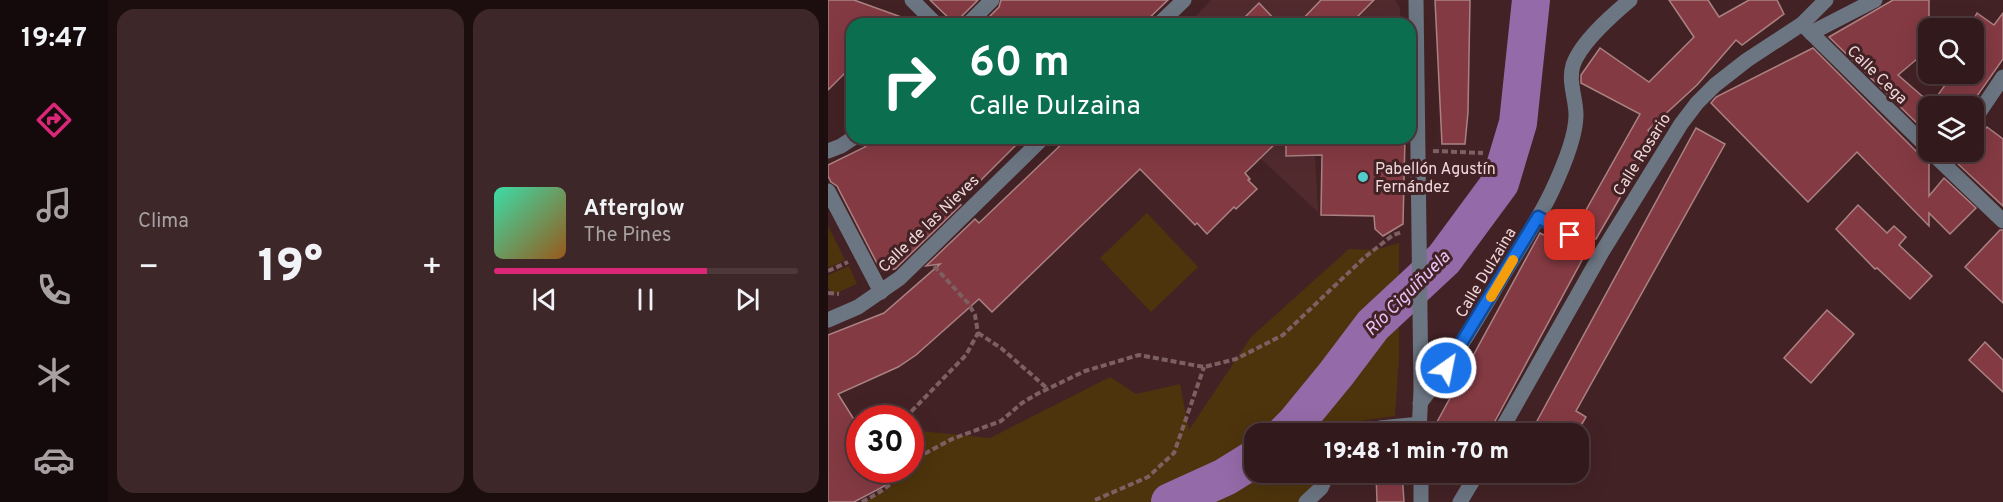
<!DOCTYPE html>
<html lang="es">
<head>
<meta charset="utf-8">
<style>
	:root { --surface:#321a1c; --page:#3d2729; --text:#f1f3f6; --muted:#a8a1a3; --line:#4d383b; --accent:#db2777 }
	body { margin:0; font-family:Overpass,sans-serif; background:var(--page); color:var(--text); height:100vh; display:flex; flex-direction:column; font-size:22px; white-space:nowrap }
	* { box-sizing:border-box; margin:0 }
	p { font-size:20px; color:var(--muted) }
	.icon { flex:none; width:33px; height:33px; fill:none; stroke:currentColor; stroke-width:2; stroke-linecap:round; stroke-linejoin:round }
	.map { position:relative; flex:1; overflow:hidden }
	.panel { display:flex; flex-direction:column; gap:9px; padding:9px; background:#1c0e0f; width:720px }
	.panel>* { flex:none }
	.top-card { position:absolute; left:18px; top:18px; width:570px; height:126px; border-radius:18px; box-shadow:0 6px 24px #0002,0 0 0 2px var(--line); background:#0b6e4f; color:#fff; overflow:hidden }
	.tools { position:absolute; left:1090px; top:18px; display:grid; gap:12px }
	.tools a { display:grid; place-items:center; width:66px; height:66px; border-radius:12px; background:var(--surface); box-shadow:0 6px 24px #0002,0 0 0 2px var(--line); font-size:30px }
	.speed { position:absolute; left:18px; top:405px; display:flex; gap:12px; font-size:30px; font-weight:700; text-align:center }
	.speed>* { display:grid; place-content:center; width:78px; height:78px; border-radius:50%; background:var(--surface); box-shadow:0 6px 24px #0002,0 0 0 2px var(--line); line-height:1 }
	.speed .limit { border:9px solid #d22; background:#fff; color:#111 }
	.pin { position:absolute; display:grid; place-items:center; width:51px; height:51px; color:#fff; margin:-26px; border-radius:12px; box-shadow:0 3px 9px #0006 }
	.me { position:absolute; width:66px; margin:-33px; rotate:33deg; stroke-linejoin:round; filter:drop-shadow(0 0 4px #0008) }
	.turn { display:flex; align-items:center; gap:21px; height:126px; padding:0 24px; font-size:27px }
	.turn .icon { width:78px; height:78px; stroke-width:2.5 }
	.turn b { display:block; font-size:42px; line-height:51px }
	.big { font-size:45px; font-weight:800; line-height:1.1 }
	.panel .card { flex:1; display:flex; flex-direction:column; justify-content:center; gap:9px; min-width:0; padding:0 21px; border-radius:18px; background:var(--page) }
	.song { display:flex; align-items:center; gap:18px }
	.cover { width:72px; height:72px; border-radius:9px; background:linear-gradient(135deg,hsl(160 70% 55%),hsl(30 70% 35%)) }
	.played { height:6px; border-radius:3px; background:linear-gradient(90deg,var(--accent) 70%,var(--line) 70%) }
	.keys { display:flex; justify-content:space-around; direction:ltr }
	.heat { display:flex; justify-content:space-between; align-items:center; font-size:33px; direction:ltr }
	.panel .tiles { flex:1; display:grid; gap:9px; grid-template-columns:repeat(2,1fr) }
	.trip { position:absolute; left:416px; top:423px; width:345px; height:60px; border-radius:18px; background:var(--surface); box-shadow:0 6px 24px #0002,0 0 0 2px var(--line); font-weight:800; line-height:60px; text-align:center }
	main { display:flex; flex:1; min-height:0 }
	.tabs { display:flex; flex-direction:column; width:108px; justify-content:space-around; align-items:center; background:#140a0b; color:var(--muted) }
	.tabs .icon { width:42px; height:42px }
	.tabs .selected { color:var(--accent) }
	.tabs b { font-size:27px; color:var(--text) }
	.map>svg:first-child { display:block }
	.built { fill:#512a2e }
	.green { fill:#4d340c }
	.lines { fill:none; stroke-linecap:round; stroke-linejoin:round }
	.river { stroke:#946aa8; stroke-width:38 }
	.building { fill:#843a43; stroke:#ab8284; stroke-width:1.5 }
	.path { stroke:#7d6062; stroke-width:4; stroke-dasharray:6 3; stroke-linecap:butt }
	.minor { stroke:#6c7683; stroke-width:15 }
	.route-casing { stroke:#114b97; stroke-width:15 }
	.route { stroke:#1a73e8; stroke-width:10 }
	.slow { stroke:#f59e0b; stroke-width:10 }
	.poi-dot { fill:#52cdcc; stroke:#432225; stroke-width:2 }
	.labels { text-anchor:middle; stroke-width:6; stroke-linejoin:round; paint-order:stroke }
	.street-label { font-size:16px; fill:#efd8d9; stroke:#432225 }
	.poi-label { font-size:16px; fill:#efd8d9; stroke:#432225; text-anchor:start }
	.water-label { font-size:18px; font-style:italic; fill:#e7c4f8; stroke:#432225 }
</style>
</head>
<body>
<main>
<nav class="tabs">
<b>19:47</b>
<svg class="icon selected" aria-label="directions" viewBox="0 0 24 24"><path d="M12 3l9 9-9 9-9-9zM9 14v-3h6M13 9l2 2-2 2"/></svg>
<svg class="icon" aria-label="music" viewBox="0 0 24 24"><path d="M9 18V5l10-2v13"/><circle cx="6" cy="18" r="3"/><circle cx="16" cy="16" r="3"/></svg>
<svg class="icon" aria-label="phone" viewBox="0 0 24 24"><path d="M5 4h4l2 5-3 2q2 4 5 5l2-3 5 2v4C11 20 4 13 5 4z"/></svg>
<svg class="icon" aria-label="climate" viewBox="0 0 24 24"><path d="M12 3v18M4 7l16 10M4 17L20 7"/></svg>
<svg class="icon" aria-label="car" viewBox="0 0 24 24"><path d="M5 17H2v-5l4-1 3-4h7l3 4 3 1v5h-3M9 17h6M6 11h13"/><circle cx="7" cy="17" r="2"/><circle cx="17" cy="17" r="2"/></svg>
</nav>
<section class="panel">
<div class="tiles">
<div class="card"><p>Clima</p>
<div class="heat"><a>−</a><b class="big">19°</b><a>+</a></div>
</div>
<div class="card">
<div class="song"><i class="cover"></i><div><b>Afterglow</b><p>The Pines</p></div></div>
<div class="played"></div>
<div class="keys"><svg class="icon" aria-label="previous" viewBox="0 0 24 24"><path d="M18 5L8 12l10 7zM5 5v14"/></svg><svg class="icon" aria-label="pause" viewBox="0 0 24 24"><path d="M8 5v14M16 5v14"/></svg><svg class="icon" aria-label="next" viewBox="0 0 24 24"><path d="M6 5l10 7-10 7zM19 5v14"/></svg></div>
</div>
</div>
</section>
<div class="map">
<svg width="1175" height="502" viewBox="0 0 1175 502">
	<rect width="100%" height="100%" fill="#432225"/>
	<g class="built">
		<polygon points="383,0 567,0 572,8 572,24 360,24"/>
		<polygon points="413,138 486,138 490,212 432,158"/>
	</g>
	<g class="green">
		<polygon points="319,213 370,267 323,312 272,258"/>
		<polygon points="0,226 17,260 0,268"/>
		<polygon points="571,243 571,359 567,416 525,422 520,433 426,434 426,472 499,473 477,502 37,502 65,485 59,470 82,470 83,437 91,431 162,438 282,377 308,394 352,384 361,430 423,337 521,249 547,250"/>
		<polygon points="21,266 29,284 4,295 0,286 0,275"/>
	</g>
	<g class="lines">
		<g class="river">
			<polyline points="457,434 467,424 508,374 545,325 616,259 672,183 690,123 703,0"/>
			<polyline points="342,502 397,477 426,459"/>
		</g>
	</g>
	<g class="building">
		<polygon points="0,0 26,0 87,22 86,24 24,24 24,66 0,90"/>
		<polygon points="102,0 150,0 133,17 130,24 127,24"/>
		<polygon points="173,0 340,0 315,24 154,24 171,7"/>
		<polygon points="493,0 546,0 522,24 470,24"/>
		<polygon points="607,0 642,0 640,112 637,144 614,144"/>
		<polygon points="841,0 880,0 891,17 921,0 949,0 956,14 914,45 908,40 869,85 820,130 826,139 768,239 766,238 660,434 630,434 609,422 712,233 738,246 746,244 750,240 752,234 748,228 812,114 753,83 753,75 772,48 821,82 866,37"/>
		<polygon points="1065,0 1101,0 1101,49 1070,75 1101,102 1101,135 1001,37"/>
		<polygon points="431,3 451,24 410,24"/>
		<polygon points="1149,13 1166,25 1175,13 1175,59 1142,106 1102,106 1125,74 1146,74 1146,53 1157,38 1146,31 1146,28 1141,28"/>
		<polygon points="985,48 1101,164 1101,196 1116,178 1148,208 1122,234 1101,213 1101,226 1029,152 980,202 883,103 888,97"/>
		<polygon points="1159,127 1175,139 1175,206 1129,163 1139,152 1146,152 1146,143"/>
		<polygon points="868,128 897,144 748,411 758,417 748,434 702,434"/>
		<polygon points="46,138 195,138 131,202 133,205 67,269 53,271 9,186 3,182 0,176 0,165 37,147"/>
		<polygon points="240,138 453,138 417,173 422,179 420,180 429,189 408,209 406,207 379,234 369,223 367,225 312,169 164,312 151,299 88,355 70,367 10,394 32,429 32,470 56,470 64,482 26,502 0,502 0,335 56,313 112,264 98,266 147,219 151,223"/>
		<polygon points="458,138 577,138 575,224 555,236 547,229 546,216 493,215 494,155 458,156"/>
		<polygon points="1030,205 1059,233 1066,226 1078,237 1071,245 1104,276 1082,299 1049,268 1047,269 1008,229"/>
		<polygon points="1172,230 1175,230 1175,303 1137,267"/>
		<polygon points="999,310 1026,334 983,383 956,358"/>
		<polygon points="1157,342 1175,360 1175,392 1141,360"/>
		<polygon points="548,472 574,472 576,502 549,502"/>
	</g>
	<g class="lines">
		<g class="path">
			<polyline points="605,151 655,153"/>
			<polyline points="0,271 20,262"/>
			<polyline points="0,293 11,294"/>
			<polyline points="150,333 173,348 220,389"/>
			<polyline points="77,418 138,355 150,333 147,315 140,303 106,266"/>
			<polyline points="82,464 96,454 124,439 173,421 194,403 209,394 257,371 311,355 376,367 408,359 455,335 537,257 565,235 574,232"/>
			<polyline points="267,500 320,477 346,453 376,367"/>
			<path d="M34,502C51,493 64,485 76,470"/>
		</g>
		<g class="minor">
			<polyline points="84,0 108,24"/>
			<polyline points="588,0 593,389 591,434"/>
			<polyline points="140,24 164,0"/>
			<polyline points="331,24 356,0"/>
			<polyline points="974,24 1101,149"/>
			<polyline points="983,33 1047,0"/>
			<polyline points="1146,120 1175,77"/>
			<polyline points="0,151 13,146 25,138"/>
			<polyline points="1103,152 1175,221"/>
			<polyline points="0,191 53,292"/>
			<polyline points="710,217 742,235"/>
			<polyline points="0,320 30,307 72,278 215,138"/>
			<path d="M592,403C625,362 650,317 677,272C693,246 710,220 723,193C733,172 748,138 748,115C748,98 740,82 745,65C753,42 783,16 802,0"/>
			<polyline points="535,434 552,428 592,424"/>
			<polyline points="671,434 774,252 853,124 869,103 887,85 919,60 974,24 998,0"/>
			<polyline points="593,472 593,502"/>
			<polyline points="478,502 493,488 500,472"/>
			<polyline points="632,502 650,472"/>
		</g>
	</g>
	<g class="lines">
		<defs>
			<polyline id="route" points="618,368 710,217 742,235"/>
		</defs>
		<use href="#route" class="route-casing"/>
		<use href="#route" class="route"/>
		<polyline class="slow" points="663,297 685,260"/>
	</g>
	<circle class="poi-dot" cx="535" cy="177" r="6"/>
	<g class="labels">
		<g class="street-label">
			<text transform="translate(1050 74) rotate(44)" y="6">Calle Cega</text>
			<text transform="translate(813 154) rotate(-58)" y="6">Calle Rosario</text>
			<text transform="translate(100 223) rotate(-44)" y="6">Calle de las Nieves</text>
			<text transform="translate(657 272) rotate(-59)" y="6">Calle Dulzaina</text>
		</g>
		<g class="poi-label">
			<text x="547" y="174">Pabellón Agustín<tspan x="547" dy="18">Fernández</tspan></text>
		</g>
		<g class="water-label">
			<text transform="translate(579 293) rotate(-45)" y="6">Río Ciguiñuela</text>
		</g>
	</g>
</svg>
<div class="tools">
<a><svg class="icon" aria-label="search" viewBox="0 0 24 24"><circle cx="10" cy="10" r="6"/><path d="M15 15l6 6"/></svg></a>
<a><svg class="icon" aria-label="layers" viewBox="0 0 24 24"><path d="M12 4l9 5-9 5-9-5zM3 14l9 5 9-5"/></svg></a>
</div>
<div class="speed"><div class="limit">30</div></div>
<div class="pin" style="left:742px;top:235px;background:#d93025"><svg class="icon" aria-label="arrive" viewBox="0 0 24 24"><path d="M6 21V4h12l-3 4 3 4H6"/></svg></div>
<svg class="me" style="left:618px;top:368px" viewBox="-20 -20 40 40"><circle r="17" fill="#1a73e8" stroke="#fff" stroke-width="3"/><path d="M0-11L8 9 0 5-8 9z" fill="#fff"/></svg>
<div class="trip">19:48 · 1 min · 70 m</div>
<div class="top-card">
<div class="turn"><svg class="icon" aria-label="right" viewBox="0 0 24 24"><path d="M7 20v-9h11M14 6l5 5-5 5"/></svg><div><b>60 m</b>Calle Dulzaina</div></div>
</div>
</div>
</main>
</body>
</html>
